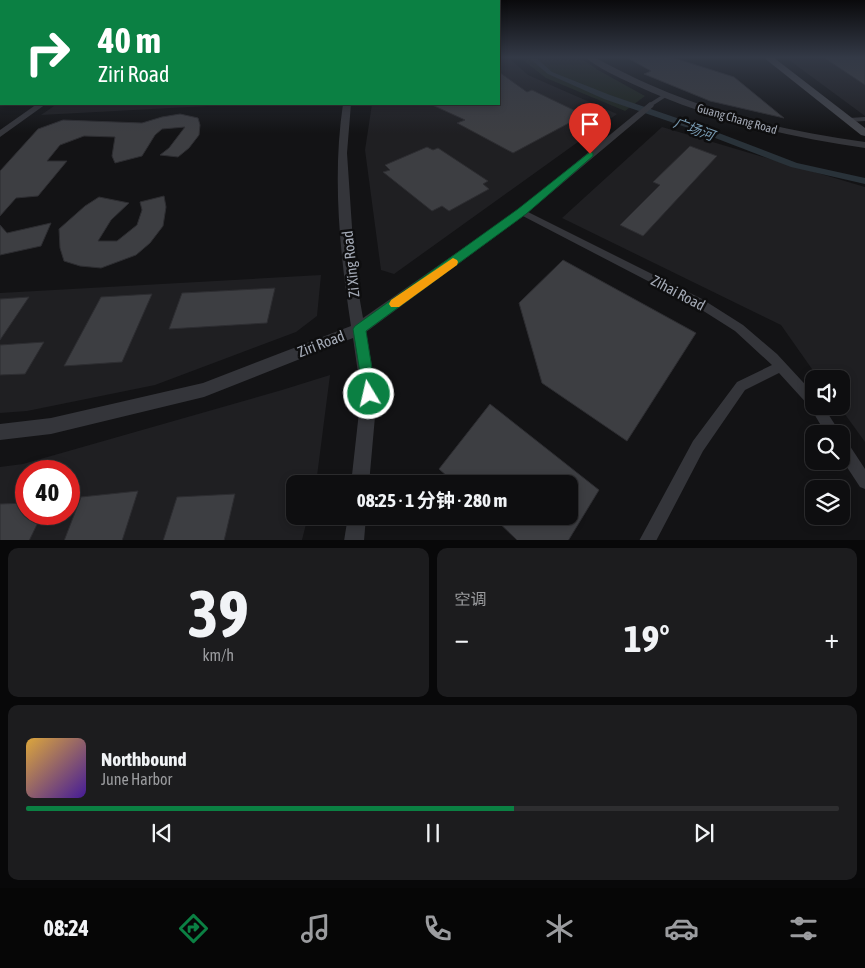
<!DOCTYPE html>
<html lang="zh">
<head>
<meta charset="utf-8">
<style>
	:root { --surface:#0e0e10; --page:#1c1c1e; --text:#f1f3f6; --muted:#9b9c9f; --line:#2e2e30; --accent:#0b8043 }
	body { margin:0; font-family:"Asap Condensed","Noto Sans SC",sans-serif; background:var(--page); color:var(--text); height:100vh; display:flex; flex-direction:column; font-size:19px; white-space:nowrap }
	* { box-sizing:border-box; margin:0 }
	p { font-size:16px; color:var(--muted) }
	.icon { flex:none; width:28px; height:28px; fill:none; stroke:currentColor; stroke-width:2; stroke-linecap:round; stroke-linejoin:round }
	.map { position:relative; height:540px; overflow:hidden }
	.side { display:flex; flex-direction:column; gap:8px; padding:8px; background:#080809; flex:1 }
	.side>* { flex:none }
	.banner { position:absolute; left:0px; top:0px; width:500px; height:105px; box-shadow:0 2px 8px #0003,0 0 0 1px var(--line); background:#0b8043; color:#fff; overflow:hidden }
	.tools { position:absolute; left:805px; top:370px; display:grid; gap:10px }
	.tools a { display:grid; place-items:center; width:45px; height:45px; border-radius:10px; background:var(--surface); box-shadow:0 2px 8px #0003,0 0 0 1px var(--line); font-size:25px }
	.speed { position:absolute; left:15px; top:460px; display:flex; gap:10px; font-size:25px; font-weight:700; text-align:center }
	.speed>* { display:grid; place-content:center; width:65px; height:65px; border-radius:50%; background:var(--surface); box-shadow:0 2px 8px #0003,0 0 0 1px var(--line); line-height:1 }
	.speed .limit { border:8px solid #d22; background:#fff; color:#111 }
	.pin { position:absolute; display:grid; place-items:center; width:42px; height:42px; color:#fff; margin:-51px -21px; border-radius:50% 50% 50% 0; rotate:-45deg; box-shadow:0 0 5px #0007 }
	.pin .icon { rotate:45deg }
	.me { position:absolute; width:55px; margin:-28px; rotate:351deg; stroke-linejoin:round; filter:drop-shadow(0 0 4px #0008) }
	.turn { display:flex; align-items:center; gap:18px; height:105px; padding:0 15px; font-size:22px }
	.turn .icon { width:65px; height:65px; stroke-width:2.5 }
	.turn b { display:block; font-size:35px; line-height:42px }
	.big { font-size:38px; font-weight:700; line-height:1.1 }
	.side .tile { flex:1; display:flex; flex-direction:column; justify-content:center; gap:8px; min-width:0; padding:0 18px; border-radius:10px; background:var(--page) }
	.side .dial { align-items:center; gap:0 }
	.dial b { font-size:65px; line-height:1 }
	.song { display:flex; align-items:center; gap:15px }
	.cover { width:60px; height:60px; border-radius:8px; background:linear-gradient(135deg,hsl(40 70% 55%),hsl(260 70% 35%)) }
	.played { height:5px; border-radius:2px; background:linear-gradient(90deg,var(--accent) 60%,var(--line) 60%) }
	.keys { display:flex; justify-content:space-around; direction:ltr }
	.heat { display:flex; justify-content:space-between; align-items:center; font-size:28px; direction:ltr }
	.side .tiles { flex:1; display:grid; gap:8px; grid-template-columns:1fr 1fr }
	.tile:last-child { grid-column:span 2 }
	.trip { position:absolute; left:286px; top:475px; width:292px; height:50px; border-radius:10px; background:var(--surface); box-shadow:0 2px 8px #0003,0 0 0 1px var(--line); font-weight:700; line-height:50px; text-align:center }
	.tabs { display:flex; height:80px; justify-content:space-around; align-items:center; background:#060606; color:var(--muted) }
	.tabs .icon { width:35px; height:35px }
	.tabs .selected { color:var(--accent) }
	.tabs b { font-size:22px; color:var(--text) }
	.map>svg:first-child { display:block }
	.built { fill:#1f1f22; fill-rule:evenodd }
	.green { fill:#1d241d }
	.lines { fill:none; stroke-linecap:round; stroke-linejoin:round }
	.canal { fill:#293239; fill-rule:evenodd }
	.building { fill:#3d3e42; stroke:#2d2d31 }
	.minor { fill:#34353a; fill-rule:evenodd }
	.tertiary { fill:#34353a; fill-rule:evenodd }
	.secondary { fill:#42444a; fill-rule:evenodd }
	.route { fill:#0b8043; stroke:#07532c }
	.slow { fill:#f59e0b }
	.labels { text-anchor:middle; stroke-width:5; stroke-linejoin:round; paint-order:stroke }
	.far-street-label { font-size:12px; fill:#a4aab6; stroke:#0e0e0f }
	.far-water-label { font-size:14px; font-style:italic; fill:#799bb2; stroke:#0e0e0f }
	.street-label { font-size:15px; fill:#a4aab6; stroke:#0e0e0f }
</style>
</head>
<body>
<div class="map">
<svg width="865" height="541" viewBox="0 0 865 541">
	<rect width="100%" height="100%" fill="#131315"/>
	<g class="built">
		<polygon points="499,57 508,57 528,75 617,114 394,274 381,270 365,150 372,104 499,104"/>
		<polygon points="785,57 865,57 865,116"/>
		<polygon points="57,104 245,104 41,115"/>
		<polygon points="662,127 865,187 865,442 839,406 841,406 841,379 819,379 781,325 562,218"/>
		<polygon points="321,275 317,316 296,332 155,385 27,411 0,413 0,293"/>
		<path d="M330,375L316,484H295V516H308L302,540H0V467L23,464L282,390ZM26,471H69V514H26Z"/>
	</g>
	<polygon class="green" points="519,57 579,57 598,70 645,96 625,111 546,78"/>
	<g class="lines">
		<polygon class="canal" points="528,57 535,57 552,72 610,95 703,127 797,163 865,178 865,184 791,167 697,131 604,99 548,74"/>
	</g>
	<g class="building">
		<polygon points="626,57 671,57 734,77 784,118 710,101 644,74 651,71"/>
		<polygon points="823,57 865,57 865,85"/>
		<polygon points="499,72 527,92 532,90 584,115 513,153 457,123 465,120 430,104 499,104"/>
		<polygon points="180,114 198,118 200,125 199,135 189,148 178,157 160,155 169,148 185,127 162,129 155,135 142,156 115,163 112,156 115,137 84,136 60,145 47,161 67,161 38,196 16,198 0,216 0,171 38,129 63,120 142,123 162,117"/>
		<polygon points="690,146 717,156 643,236 620,225 660,185 653,182"/>
		<polygon points="427,147 433,150 438,148 488,181 483,184 489,189 449,211 442,206 432,211 383,172 390,170 385,165"/>
		<polygon points="164,196 166,207 163,226 150,243 136,255 101,268 80,266 64,261 60,248 59,229 85,206 99,197 129,203 111,220 98,241 117,241 137,225 142,210 140,202"/>
		<polygon points="51,223 41,246 0,255 0,225 7,233"/>
		<polygon points="563,260 696,333 627,441 542,383 519,303"/>
		<polygon points="275,288 267,323 169,329 182,293"/>
		<polygon points="152,294 122,362 64,366 101,297"/>
		<polygon points="29,297 0,340 0,299"/>
		<polygon points="44,342 25,374 0,375 0,345"/>
		<polygon points="490,404 599,490 568,541 518,541 492,516 570,516 570,484 456,484 439,469"/>
		<polygon points="138,491 122,541 64,541 81,497"/>
		<polygon points="235,494 224,541 163,541 177,497"/>
		<polygon points="26,503 26,514 42,514 29,541 0,541 0,504"/>
	</g>
	<g class="lines">
		<g class="minor">
			<polygon points="664,94 667,96 666,97 652,106 648,106 648,104"/>
			<polygon points="865,117 865,121 849,122 846,120 849,118"/>
			<polygon points="522,209 702,299 743,325 777,354 814,394 814,406 823,406 841,434 826,434 810,407 779,373 745,390 703,451 656,541 639,541 693,441 737,382 772,365 735,331 694,305 519,214 518,212 519,210"/>
			<polygon points="841,439 846,440 865,469 865,489 860,487 841,458"/>
		</g>
		<g class="tertiary">
			<path d="M585,57H594C683,106 765,128 865,142V148C786,136 707,119 635,85C618,77 599,69 585,57Z"/>
			<path d="M650,102L654,105L653,107L526,214L366,332L377,394L369,484H351L361,394L353,338L204,397L51,434L0,440V424L51,418L203,383L351,326C340,254 332,177 343,104H351L347,153L355,272L363,318L518,210Z"/>
			<polygon points="37,104 46,104 0,137 0,130"/>
			<polygon points="348,516 366,516 364,541 344,541"/>
		</g>
		<polygon class="secondary" points="763,57 773,57 865,128 865,136 861,135"/>
	</g>
	<linearGradient id="sky" x2="0" y2="1"><stop stop-color="#0a0a0c"/><stop offset="0.43" stop-color="#333946"/><stop offset="1" stop-color="#333946" stop-opacity="0"/></linearGradient>
	<rect width="865" height="133" fill="url(#sky)"/>
	<polygon class="route" points="590,152 593,153 593,156 526,214 366,331 376,394 374,398 369,400 364,398 353,329 355,326 518,209"/>
	<polygon class="slow" points="453,258 457,260 458,262 457,265 399,307 391,307 389,304 391,300"/>
	<g class="labels">
		<g class="far-street-label">
			<text transform="translate(737 119) rotate(16)" y="4">Guang Chang Road</text>
		</g>
		<g class="far-water-label">
			<text transform="translate(694 129) rotate(20)" y="5">广场河</text>
		</g>
		<g class="street-label">
			<text transform="translate(351 264) rotate(-96)" y="5">Zi Xing Road</text>
			<text transform="translate(678 293) rotate(28)" y="5">Zihai Road</text>
			<text transform="translate(321 344) rotate(-21)" y="5">Ziri Road</text>
		</g>
	</g>
</svg>
<div class="tools">
<a><svg class="icon" aria-label="sound" viewBox="0 0 24 24"><path d="M4 9h4l5-4v14l-5-4H4zM17 9q2 3 0 6"/></svg></a>
<a><svg class="icon" aria-label="search" viewBox="0 0 24 24"><circle cx="10" cy="10" r="6"/><path d="M15 15l6 6"/></svg></a>
<a><svg class="icon" aria-label="layers" viewBox="0 0 24 24"><path d="M12 4l9 5-9 5-9-5zM3 14l9 5 9-5"/></svg></a>
</div>
<div class="speed"><div class="limit">40</div></div>
<div class="pin" style="left:590px;top:154px;background:#d93025"><svg class="icon" aria-label="arrive" viewBox="0 0 24 24"><path d="M6 21V4h12l-3 4 3 4H6"/></svg></div>
<svg class="me" style="left:369px;top:394px" viewBox="-20 -20 40 40"><circle r="17" fill="#0b8043" stroke="#fff" stroke-width="3"/><path d="M0-11L8 9 0 5-8 9z" fill="#fff"/></svg>
<div class="trip">08:25 · 1 分钟 · 280 m</div>
<div class="banner">
<div class="turn"><svg class="icon" aria-label="right" viewBox="0 0 24 24"><path d="M7 20v-9h11M14 6l5 5-5 5"/></svg><div><b>40 m</b>Ziri Road</div></div>
</div>
</div>
<section class="side">
<div class="tiles">
<div class="tile dial"><b>39</b><p>km/h</p></div>
<div class="tile"><p>空调</p>
<div class="heat"><a>−</a><b class="big">19°</b><a>+</a></div>
</div>
<div class="tile">
<div class="song"><i class="cover"></i><div><b>Northbound</b><p>June Harbor</p></div></div>
<div class="played"></div>
<div class="keys"><svg class="icon" aria-label="previous" viewBox="0 0 24 24"><path d="M18 5L8 12l10 7zM5 5v14"/></svg><svg class="icon" aria-label="pause" viewBox="0 0 24 24"><path d="M8 5v14M16 5v14"/></svg><svg class="icon" aria-label="next" viewBox="0 0 24 24"><path d="M6 5l10 7-10 7zM19 5v14"/></svg></div>
</div>
</div>
</section>
<nav class="tabs">
<b>08:24</b>
<svg class="icon selected" aria-label="directions" viewBox="0 0 24 24"><path d="M12 3l9 9-9 9-9-9zM9 14v-3h6M13 9l2 2-2 2"/></svg>
<svg class="icon" aria-label="music" viewBox="0 0 24 24"><path d="M9 18V5l10-2v13"/><circle cx="6" cy="18" r="3"/><circle cx="16" cy="16" r="3"/></svg>
<svg class="icon" aria-label="phone" viewBox="0 0 24 24"><path d="M5 4h4l2 5-3 2q2 4 5 5l2-3 5 2v4C11 20 4 13 5 4z"/></svg>
<svg class="icon" aria-label="climate" viewBox="0 0 24 24"><path d="M12 3v18M4 7l16 10M4 17L20 7"/></svg>
<svg class="icon" aria-label="car" viewBox="0 0 24 24"><path d="M5 17H2v-5l4-1 3-4h7l3 4 3 1v5h-3M9 17h6M6 11h13"/><circle cx="7" cy="17" r="2"/><circle cx="17" cy="17" r="2"/></svg>
<svg class="icon" aria-label="filters" viewBox="0 0 24 24"><path d="M4 7h16M4 17h16"/><circle cx="9" cy="7" r="2"/><circle cx="15" cy="17" r="2"/></svg>
</nav>
</body>
</html>
